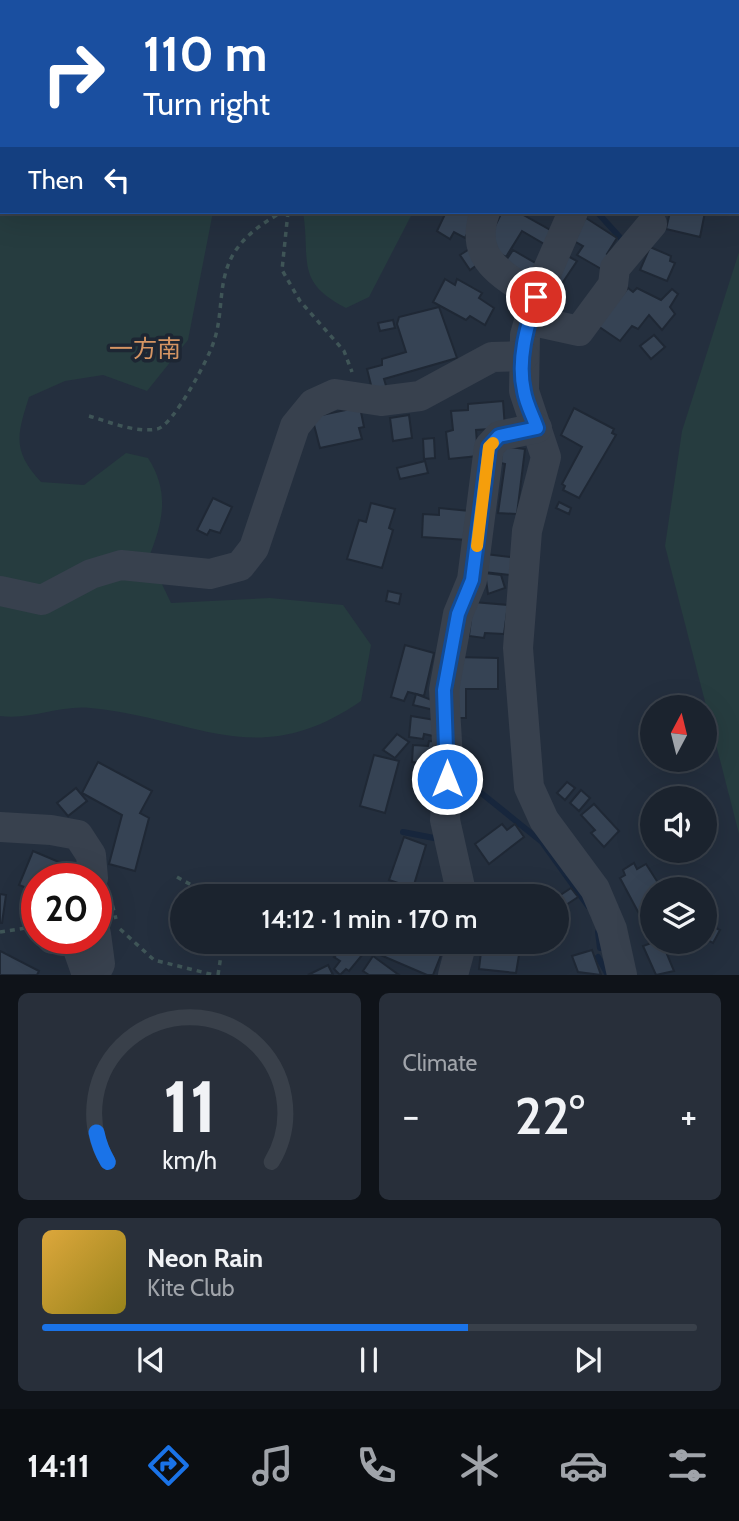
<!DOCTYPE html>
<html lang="en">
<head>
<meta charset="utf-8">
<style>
	:root { --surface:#1b232e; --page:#282f3a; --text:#f1f3f6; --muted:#a0a4aa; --line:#39404a; --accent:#1a73e8 }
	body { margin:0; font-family:Cabin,"Noto Sans JP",sans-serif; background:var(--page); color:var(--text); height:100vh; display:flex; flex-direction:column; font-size:26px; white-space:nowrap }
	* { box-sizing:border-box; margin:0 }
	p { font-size:23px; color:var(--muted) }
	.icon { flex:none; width:38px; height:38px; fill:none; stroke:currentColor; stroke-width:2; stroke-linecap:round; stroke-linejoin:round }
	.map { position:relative; height:975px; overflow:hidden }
	.side { display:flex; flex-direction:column; gap:18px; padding:18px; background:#0f1319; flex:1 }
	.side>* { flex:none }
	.hud { position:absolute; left:0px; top:0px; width:740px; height:214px; box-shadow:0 7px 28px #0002,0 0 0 2px var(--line); background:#1a4fa0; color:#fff; overflow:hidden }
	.needle { width:46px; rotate:7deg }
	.buttons { position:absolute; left:640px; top:695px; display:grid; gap:14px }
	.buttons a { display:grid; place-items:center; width:77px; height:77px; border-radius:50%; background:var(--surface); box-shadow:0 7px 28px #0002,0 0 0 2px var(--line); font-size:35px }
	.speed { position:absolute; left:21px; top:863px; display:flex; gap:14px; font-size:35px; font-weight:700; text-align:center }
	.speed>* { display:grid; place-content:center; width:91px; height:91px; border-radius:50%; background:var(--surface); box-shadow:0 7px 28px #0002,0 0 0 2px var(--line); line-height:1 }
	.speed .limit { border:10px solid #d22; background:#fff; color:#111 }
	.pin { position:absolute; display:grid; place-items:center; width:60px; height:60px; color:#fff; margin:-30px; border:4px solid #fff; border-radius:50%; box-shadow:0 2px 7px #0007 }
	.me { position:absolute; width:77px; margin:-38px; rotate:0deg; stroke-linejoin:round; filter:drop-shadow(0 0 5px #0008) }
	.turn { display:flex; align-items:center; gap:24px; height:147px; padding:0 28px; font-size:32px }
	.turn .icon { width:91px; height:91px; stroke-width:2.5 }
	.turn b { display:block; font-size:49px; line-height:60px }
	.then { display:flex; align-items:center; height:66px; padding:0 28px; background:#0003; gap:14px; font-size:26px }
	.big { font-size:52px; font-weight:600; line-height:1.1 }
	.side .card { flex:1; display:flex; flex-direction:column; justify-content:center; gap:10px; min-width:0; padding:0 24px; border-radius:10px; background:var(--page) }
	.side .dial { align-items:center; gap:0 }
	.dial svg { height:182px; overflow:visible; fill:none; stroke:var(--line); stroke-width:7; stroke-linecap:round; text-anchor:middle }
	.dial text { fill:var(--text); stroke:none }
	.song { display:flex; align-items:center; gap:21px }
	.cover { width:84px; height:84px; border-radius:10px; background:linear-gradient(135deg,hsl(40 70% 55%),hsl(50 70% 35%)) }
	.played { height:7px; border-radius:4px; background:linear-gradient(90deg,var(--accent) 65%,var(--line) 65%) }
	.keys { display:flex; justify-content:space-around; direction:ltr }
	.heat { display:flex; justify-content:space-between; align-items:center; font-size:38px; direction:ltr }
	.side .tiles { flex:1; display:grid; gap:18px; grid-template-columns:1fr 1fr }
	.card:last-child { grid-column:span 2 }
	.trip { position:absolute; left:170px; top:884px; width:399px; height:70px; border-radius:35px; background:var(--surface); box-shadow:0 7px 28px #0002,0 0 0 2px var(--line); font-weight:600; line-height:70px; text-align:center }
	.dock { display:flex; height:112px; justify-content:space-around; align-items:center; background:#0b0e12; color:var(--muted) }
	.dock .icon { width:49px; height:49px }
	.dock .active { color:var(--accent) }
	.dock b { font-size:32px; color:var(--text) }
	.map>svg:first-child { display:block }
	.green { fill:#263c3f }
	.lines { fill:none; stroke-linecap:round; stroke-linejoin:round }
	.stream { stroke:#17263c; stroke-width:6 }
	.building { fill:#364354; stroke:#1f2835; stroke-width:2 }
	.path { stroke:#3f5557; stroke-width:3.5; stroke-dasharray:5 5; stroke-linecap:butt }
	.minor { stroke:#38414e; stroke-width:30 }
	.route-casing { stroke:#114b97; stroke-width:18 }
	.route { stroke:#1a73e8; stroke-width:12 }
	.slow { stroke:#f59e0b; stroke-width:12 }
	.labels { text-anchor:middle; stroke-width:7; stroke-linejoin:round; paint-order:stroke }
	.neighbourhood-label { font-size:24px; fill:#d59563; stroke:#1d2633 }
</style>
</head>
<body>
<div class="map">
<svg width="739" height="975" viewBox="0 0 739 975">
	<rect width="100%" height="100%" fill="#242f3e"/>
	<g class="green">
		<path d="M0,0H436L2,2V212H213L188,340L147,391L103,375L65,381L29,397C17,435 12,451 41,482L84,485L126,453L148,458C170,492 163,522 149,557L171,603L270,598L343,605L371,645L361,701C257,773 197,718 90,708C60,705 32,720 0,716Z"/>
		<path d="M303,212H413L369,297L346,308C294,281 311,261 303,212Z"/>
		<polygon points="739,252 739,834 665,546 682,431"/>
	</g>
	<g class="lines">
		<g class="stream">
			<polyline points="597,212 626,244"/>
			<polyline points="461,783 470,784 542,842 588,906"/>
			<polyline points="403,832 439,839"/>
			<polyline points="598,932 600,948"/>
			<polyline points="598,957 608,975"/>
		</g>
	</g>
	<g class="building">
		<polygon points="446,212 478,212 465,238 454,232 450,239 437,231"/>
		<polygon points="502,212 518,212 552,231 546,245 522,231 506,257 487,247 489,238"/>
		<polygon points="670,212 705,212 700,237 666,229"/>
		<polygon points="586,218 617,238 607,254 612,257 603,270 577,255 583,246 570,239"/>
		<polygon points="650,247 671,256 670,261 675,263 667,281 640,270"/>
		<polygon points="471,248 481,262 470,270 460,255"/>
		<polygon points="513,250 537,264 530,280 503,265"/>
		<polygon points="562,253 577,261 561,285 550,279"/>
		<polygon points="445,279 455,285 457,279 482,293 479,298 494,308 485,325 470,316 466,320 433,302"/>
		<polygon points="628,288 633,292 637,288 661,300 672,289 678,294 670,307 675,314 662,330 649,315 638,329 632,326 620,341 598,326"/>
		<polygon points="439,307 457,358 384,379 387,389 373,393 367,369 382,365 382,359 406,352 397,324 399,317"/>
		<polygon points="393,320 395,328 380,331 378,323"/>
		<polygon points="654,335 665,347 651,359 640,346"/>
		<polygon points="503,401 505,428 476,430 478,456 449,459 446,432 453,430 451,411 468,410 468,404"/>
		<polygon points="360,407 364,427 359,428 362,439 320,448 312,417"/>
		<polygon points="574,408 614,429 612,433 616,435 579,498 563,490 565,486 562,484 582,447 561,435"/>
		<polygon points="409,415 412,438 393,441 390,418"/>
		<polygon points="434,438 435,458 424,459 423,439"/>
		<polygon points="502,446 525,449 517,514 498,513 505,464 501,463"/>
		<polygon points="425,461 428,473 400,479 397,468"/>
		<polygon points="213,498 232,507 220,533 210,530 207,535 197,530"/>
		<polygon points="559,502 571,508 569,514 556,508"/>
		<polygon points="371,503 395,509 389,528 393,530 382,568 347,559 359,520 366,522"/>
		<polygon points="439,508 470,511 468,540 422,537 423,514 439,515"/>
		<polygon points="485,554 511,557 511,575 484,572"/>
		<polygon points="485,573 501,575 505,588 488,594"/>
		<polygon points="388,591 401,594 399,604 386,601"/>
		<polygon points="473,602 508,605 504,634 485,633 484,638 469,636"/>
		<polygon points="405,645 434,653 424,696 408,692 404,701 391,697"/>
		<polygon points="455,657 498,658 498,689 466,689 466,718 454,718"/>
		<polygon points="416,694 437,702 434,710 413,705"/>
		<polygon points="411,716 441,721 438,737 424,734 423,739 409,737"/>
		<polygon points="397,734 409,742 395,758 383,750"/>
		<polygon points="429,741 440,742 438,765 412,762 413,745 428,746"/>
		<polygon points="374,755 399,761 385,813 360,806"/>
		<polygon points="98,762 152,791 140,813 149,818 135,871 109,864 122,815 82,793"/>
		<polygon points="567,782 575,788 565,800 557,793"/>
		<polygon points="76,788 87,801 68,816 57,803"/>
		<polygon points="581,790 590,798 579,811 570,803"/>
		<polygon points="594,804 619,831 604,847 591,833 595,830 581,815"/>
		<polygon points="502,824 507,830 515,824 524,837 489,864 475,844"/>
		<polygon points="404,837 426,845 413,888 389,880"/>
		<polygon points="33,851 73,868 70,872 76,878 80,875 80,878 37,878 37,892 19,885"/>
		<polygon points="634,863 637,869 646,864 662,889 653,889 653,919 644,923 620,878 625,875 623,870"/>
		<polygon points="450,886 450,896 412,896 412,892 423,893 423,887"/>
		<polygon points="513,887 515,896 474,896 473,889 494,892"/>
		<polygon points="571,888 578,897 566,905 559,896"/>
		<polygon points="0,894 6,895 2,923 0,923"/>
		<polygon points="705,923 720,930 713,943 705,939"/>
		<polygon points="350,942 363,954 349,971 346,969 340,975 334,969 340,961 334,957"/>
		<polygon points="384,942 422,942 443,950 433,975 427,975 378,954"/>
		<polygon points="654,942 662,942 674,971 656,975 643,946"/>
		<polygon points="592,950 601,975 578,972 572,956"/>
		<polygon points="0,951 39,971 37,975 0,975"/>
		<polygon points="481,952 519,955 516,973 479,969"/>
		<polygon points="373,956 399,975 369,975 363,971"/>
		<polygon points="328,965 333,975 308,975"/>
	</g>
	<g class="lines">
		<g class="path">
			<polyline points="288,212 282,270 300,301 344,351 352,372"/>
			<path d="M89,416C110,422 135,433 157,429C173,426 209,358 214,341C224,312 217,281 234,253C246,234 263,223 282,212"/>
			<polyline points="177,877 211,896"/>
			<polyline points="110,896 116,919"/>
			<polyline points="120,929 154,960 214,975"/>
			<polyline points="0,932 32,927"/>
			<polyline points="218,975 223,942"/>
		</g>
		<g class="minor">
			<polyline points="475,0 475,2"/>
			<polyline points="652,0 653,2"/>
			<path d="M485,212C468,259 502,274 536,297"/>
			<polyline points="573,212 536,297 525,335 524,391 546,457 527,531 518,648 529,787 544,820 595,889 612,929 622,975"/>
			<polyline points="529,320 579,331 613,285 615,268 652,224"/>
			<polyline points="0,591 42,600 91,574 121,565 210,574 240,566 254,548 295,426 313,404 335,394 381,401 420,396 492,357 524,356"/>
			<polyline points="0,827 51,830 78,835 91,855 93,878"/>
			<polyline points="462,896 445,820 448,759 444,690 458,614 472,580 489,447 499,436 537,428"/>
			<polyline points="74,938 86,972 95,974 100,964 96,934"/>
			<polyline points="52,939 53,938"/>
			<polyline points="453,975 462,942"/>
		</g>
	</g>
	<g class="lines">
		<defs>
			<path id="route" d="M447,779L444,690L458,614L472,580L489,447L499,436L537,428C533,416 526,404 524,391C517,360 527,327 536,297"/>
		</defs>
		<use href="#route" class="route-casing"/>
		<use href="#route" class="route"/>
		<polyline class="slow" points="477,546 489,447 493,443"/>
	</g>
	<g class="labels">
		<g class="neighbourhood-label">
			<text x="145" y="357">一方南</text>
		</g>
	</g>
</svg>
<div class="buttons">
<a><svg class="needle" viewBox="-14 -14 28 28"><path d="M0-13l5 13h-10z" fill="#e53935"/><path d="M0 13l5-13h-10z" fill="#a0a4aa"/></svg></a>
<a><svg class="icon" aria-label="sound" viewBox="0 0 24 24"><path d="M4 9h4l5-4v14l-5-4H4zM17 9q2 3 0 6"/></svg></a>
<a><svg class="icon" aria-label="layers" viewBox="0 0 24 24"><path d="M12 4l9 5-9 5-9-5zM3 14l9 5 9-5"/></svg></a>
</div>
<div class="speed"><div class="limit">20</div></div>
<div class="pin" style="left:536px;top:297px;background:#d93025"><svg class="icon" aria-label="arrive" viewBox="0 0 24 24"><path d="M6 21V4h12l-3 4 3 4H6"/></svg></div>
<svg class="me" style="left:447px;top:779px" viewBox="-20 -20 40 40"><circle r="17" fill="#1a73e8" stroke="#fff" stroke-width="3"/><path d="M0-11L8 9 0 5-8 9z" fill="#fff"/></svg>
<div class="trip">14:12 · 1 min · 170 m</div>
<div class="hud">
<div class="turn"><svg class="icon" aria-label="right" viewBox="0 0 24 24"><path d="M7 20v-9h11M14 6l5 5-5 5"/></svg><div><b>110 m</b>Turn right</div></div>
<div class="then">Then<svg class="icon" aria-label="left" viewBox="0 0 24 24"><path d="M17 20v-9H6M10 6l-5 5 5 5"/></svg></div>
</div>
</div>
<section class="side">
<div class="tiles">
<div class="card dial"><svg viewBox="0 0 100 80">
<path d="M14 69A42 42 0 1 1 86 69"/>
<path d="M14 69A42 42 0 0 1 9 56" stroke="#1a73e8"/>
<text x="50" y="56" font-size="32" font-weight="700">11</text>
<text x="50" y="72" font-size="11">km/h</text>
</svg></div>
<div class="card"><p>Climate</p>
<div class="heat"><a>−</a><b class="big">22°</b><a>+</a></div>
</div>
<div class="card">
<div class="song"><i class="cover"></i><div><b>Neon Rain</b><p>Kite Club</p></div></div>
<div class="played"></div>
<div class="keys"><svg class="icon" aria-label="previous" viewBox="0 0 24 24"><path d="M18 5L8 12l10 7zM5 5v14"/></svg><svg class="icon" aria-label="pause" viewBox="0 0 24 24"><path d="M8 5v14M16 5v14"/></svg><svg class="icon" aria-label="next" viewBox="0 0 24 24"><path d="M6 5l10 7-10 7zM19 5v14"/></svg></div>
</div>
</div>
</section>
<nav class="dock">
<b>14:11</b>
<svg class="icon active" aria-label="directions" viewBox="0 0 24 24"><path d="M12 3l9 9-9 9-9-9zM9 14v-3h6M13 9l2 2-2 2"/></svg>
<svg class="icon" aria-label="music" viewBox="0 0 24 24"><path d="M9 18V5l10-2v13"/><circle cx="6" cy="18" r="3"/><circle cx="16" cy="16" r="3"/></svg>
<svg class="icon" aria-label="phone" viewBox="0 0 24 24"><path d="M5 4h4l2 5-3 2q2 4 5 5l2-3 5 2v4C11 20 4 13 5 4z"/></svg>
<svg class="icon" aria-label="climate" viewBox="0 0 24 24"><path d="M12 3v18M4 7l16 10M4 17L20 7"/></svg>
<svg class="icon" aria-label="car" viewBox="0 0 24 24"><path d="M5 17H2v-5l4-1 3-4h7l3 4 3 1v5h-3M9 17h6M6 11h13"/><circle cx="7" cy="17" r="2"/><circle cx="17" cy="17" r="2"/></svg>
<svg class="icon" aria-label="filters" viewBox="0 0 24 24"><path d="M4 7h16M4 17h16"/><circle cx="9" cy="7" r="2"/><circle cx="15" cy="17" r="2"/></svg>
</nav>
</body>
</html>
